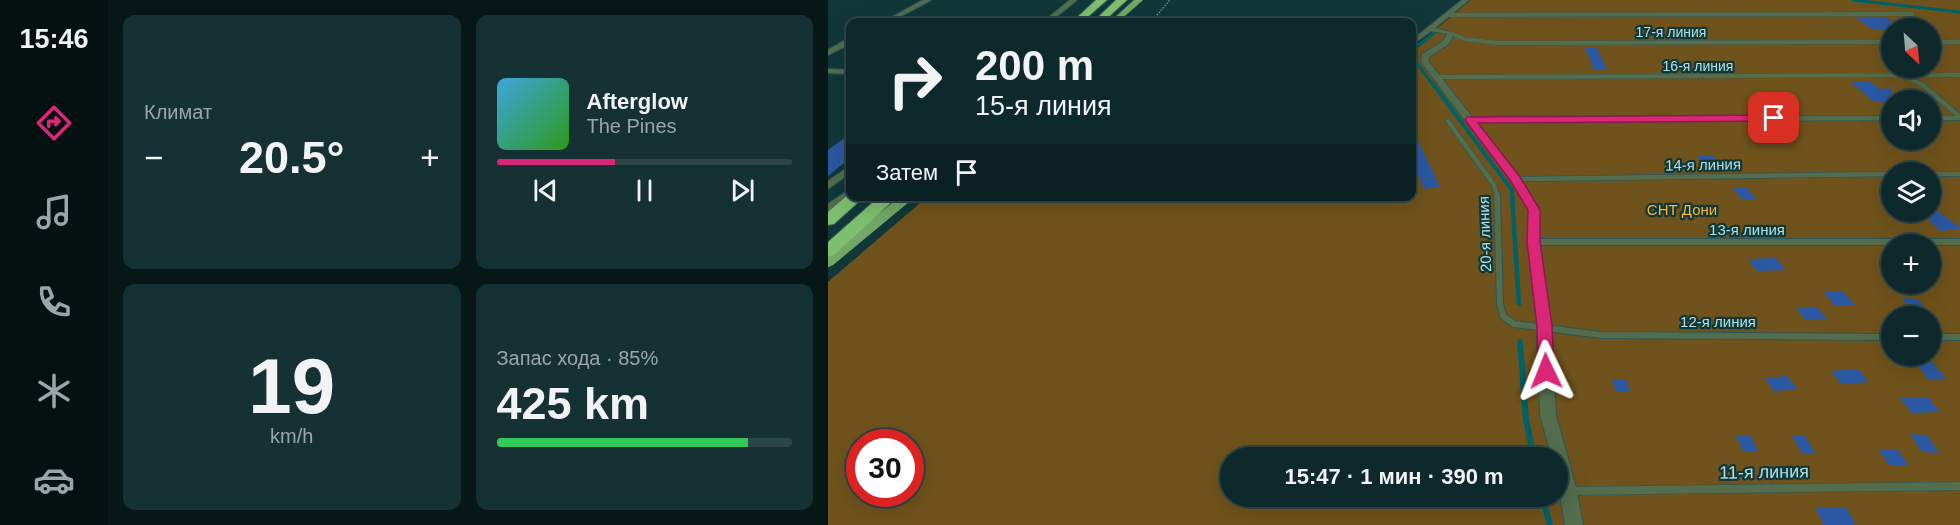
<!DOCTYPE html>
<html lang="ru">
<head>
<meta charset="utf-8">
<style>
	:root { --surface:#0d292b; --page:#163133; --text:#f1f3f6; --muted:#9aa6a9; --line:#2d4547; --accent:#db2777 }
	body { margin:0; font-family:Helvetica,sans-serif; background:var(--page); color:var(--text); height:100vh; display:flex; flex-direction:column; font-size:22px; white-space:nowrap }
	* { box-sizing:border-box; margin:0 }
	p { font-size:20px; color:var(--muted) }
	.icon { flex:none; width:33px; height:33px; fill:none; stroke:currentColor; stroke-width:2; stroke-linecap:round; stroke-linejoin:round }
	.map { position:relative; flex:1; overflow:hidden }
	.panel { display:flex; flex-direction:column; gap:15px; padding:15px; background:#071718; width:720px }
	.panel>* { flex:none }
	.top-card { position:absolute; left:18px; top:18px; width:570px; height:183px; border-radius:12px; box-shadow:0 6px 24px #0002,0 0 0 2px var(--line); background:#0d292b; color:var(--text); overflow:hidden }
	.needle { width:39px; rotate:154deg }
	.tools { position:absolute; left:1053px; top:18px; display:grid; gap:12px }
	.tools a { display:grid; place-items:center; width:60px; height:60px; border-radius:50%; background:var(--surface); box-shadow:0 6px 24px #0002,0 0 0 2px var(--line); font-size:30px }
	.speed { position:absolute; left:18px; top:429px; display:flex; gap:12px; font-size:30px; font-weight:700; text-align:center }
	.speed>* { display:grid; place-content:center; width:78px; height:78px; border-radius:50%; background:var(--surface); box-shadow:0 6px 24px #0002,0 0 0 2px var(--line); line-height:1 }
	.speed .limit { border:9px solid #d22; background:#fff; color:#111 }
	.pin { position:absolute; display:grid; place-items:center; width:51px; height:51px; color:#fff; margin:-26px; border-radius:12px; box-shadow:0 3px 9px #0006 }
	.me { position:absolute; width:66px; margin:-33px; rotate:358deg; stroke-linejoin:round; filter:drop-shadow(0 0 4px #0008) }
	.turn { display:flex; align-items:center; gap:21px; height:126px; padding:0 30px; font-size:27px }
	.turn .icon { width:78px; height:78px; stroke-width:2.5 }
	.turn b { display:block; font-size:42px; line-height:51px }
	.then { display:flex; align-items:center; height:57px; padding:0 30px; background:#0003; gap:12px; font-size:22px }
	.big { font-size:45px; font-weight:800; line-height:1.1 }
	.panel .widget { flex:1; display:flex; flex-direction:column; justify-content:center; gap:9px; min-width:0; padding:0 21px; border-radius:12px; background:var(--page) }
	.panel .dial { align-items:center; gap:0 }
	.dial b { font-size:78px; line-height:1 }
	.song { display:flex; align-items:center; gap:18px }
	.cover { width:72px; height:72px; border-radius:9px; background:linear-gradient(135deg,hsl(200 70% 55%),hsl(110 70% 35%)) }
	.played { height:6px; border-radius:3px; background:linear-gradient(90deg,var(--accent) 40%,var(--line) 40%) }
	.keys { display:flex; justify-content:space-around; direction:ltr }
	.heat { display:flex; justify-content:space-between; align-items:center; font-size:33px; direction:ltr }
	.charge { height:9px; border-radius:4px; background:linear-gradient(90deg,#34c759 85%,var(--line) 0) }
	.panel .tiles { flex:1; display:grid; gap:15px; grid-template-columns:repeat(2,1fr) }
	.trip { position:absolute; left:392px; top:447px; width:348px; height:60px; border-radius:30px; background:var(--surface); box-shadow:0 6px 24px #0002,0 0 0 2px var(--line); font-weight:800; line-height:60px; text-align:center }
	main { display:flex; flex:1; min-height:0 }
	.dock { display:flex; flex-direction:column; width:108px; justify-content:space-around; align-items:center; background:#051011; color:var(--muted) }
	.dock .icon { width:42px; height:42px }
	.dock .selected { color:var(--accent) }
	.dock b { font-size:27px; color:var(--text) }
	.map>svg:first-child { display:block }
	.green { fill:#70531c; fill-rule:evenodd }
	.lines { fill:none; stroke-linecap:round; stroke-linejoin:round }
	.stream-far3 { stroke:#006266; stroke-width:3 }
	.stream-far2 { stroke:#006266; stroke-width:4 }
	.stream-far1 { stroke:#006266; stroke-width:4.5 }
	.stream { stroke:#006266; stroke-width:6 }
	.building { fill:#2b58a2 }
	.lane-far3-casing { stroke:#2d5658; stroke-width:4.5 }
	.lane-far2-casing { stroke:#2d5658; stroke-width:6 }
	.lane-far1-casing { stroke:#2d5658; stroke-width:8 }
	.lane-casing { stroke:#2d5658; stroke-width:9 }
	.street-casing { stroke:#2d5658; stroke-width:2 }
	.primary-casing { stroke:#2d5658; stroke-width:1 }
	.highway-casing { stroke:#2d5658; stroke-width:2 }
	.path { stroke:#659395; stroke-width:1.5; stroke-dasharray:1.5 1.5; stroke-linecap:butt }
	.lane-far3 { stroke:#536d4d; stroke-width:4 }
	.lane-far2 { stroke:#536d4d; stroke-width:4.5 }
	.lane-far1 { stroke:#536d4d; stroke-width:6 }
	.lane { stroke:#536d4d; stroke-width:8 }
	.street { fill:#536d4d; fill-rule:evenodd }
	.primary { fill:#72a765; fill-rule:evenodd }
	.highway { fill:#7ebe6e; fill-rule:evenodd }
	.route { fill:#db2777; stroke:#8e194d; stroke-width:1.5 }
	.labels { text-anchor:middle; stroke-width:4.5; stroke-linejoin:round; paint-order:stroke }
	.far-street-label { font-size:14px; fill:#ade1e3; stroke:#113739 }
	.street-label { font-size:15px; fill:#ade1e3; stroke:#113739 }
	.park-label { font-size:15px; fill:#fbb72f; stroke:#113739 }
	.near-street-label { font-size:18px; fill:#ade1e3; stroke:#113739 }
</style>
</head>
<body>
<main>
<nav class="dock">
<b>15:46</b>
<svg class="icon selected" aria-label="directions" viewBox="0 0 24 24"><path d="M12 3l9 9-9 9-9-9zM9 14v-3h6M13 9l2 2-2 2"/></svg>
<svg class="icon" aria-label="music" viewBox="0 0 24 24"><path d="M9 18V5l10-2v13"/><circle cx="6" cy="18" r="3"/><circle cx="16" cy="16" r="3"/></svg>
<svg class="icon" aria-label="phone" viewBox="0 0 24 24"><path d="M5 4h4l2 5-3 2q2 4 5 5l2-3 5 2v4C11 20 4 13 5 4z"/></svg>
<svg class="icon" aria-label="climate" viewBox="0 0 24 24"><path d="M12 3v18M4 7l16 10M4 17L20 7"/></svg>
<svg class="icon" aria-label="car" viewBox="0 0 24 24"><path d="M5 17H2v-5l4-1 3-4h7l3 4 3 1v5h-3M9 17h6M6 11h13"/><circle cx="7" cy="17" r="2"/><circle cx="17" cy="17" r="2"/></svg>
</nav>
<section class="panel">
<div class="tiles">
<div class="widget"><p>Климат</p>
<div class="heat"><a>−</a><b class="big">20.5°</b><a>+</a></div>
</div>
<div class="widget">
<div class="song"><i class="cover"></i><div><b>Afterglow</b><p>The Pines</p></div></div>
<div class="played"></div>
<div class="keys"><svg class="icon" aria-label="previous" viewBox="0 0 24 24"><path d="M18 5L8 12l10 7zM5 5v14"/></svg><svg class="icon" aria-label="pause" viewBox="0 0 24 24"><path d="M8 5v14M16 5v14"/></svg><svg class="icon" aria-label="next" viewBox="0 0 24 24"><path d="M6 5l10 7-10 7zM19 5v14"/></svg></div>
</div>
<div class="widget dial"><b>19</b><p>km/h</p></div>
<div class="widget"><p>Запас хода · 85%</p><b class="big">425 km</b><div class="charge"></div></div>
</div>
</section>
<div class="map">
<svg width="1132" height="525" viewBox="0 0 1132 525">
	<rect width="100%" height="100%" fill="#113739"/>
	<path class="green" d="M643,0H1132V525H0V282L99,197L584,196V49ZM1064,28H1102V68H1064ZM1064,100H1102V140H1064ZM1064,172H1102V212H1064ZM1064,244H1102V284H1064ZM1064,316H1102V356H1064ZM32,442H82V494H32ZM402,458H729V496H402Z"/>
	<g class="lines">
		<g class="stream-far3">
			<polyline points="1025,0 1132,12"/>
			<polyline points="584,51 606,33"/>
			<polyline points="584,57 606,86"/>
		</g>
		<polyline class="stream-far2" points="605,84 684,190 684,196"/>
		<polyline class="stream-far1" points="684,195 691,304"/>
		<g class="stream">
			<polyline points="692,342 698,419 706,458"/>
			<polyline points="714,496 722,525"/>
		</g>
	</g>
	<g class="building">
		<polygon points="1028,18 1058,18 1075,28 1046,30"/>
		<polygon points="757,48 769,48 779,69 766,69"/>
		<polygon points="1022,81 1043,82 1052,89 1064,88 1064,108 1054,102 1046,102"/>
		<polygon points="584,128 596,153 612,187 596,189 584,160"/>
		<polygon points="22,134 22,158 0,176 0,150"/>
		<polygon points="868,155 884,155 893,166 877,166"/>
		<polygon points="905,188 919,188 928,199 914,199"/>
		<polygon points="1102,205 1132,228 1132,229 1113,231 1102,222"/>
		<polygon points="948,258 958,270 929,271 920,259"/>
		<polygon points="1015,291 1027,305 1007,306 996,292"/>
		<polygon points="1074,298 1090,299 1101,313 1085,312"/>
		<polygon points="989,307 999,319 977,320 969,308"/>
		<polygon points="1102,359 1119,380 1101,380 1085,360"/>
		<polygon points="1030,369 1041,382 1013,384 1003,371"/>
		<polygon points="959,376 969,389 946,391 937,378"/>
		<polygon points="784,379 798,379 802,391 788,391"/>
		<polygon points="1100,397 1112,412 1084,413 1072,398"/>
		<polygon points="1082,434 1099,435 1111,453 1094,452"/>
		<polygon points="908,436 923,436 930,451 915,451"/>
		<polygon points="964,436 977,436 987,453 974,453"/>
		<polygon points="1051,450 1070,450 1081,466 1062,466"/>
		<polygon points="987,507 1018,507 1028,525 996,525"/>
	</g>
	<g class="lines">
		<defs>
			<g id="lane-far3">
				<polyline points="619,15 1084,14"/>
				<polyline points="623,33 636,39 670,43 1064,42"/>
				<polyline points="1102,42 1132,42"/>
				<polyline points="607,77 1132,75"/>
				<polyline points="1079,77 1096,86"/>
			</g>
			<g id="lane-far2">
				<polyline points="1094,84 1132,117"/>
				<polyline points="1102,118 1132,118"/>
				<polyline points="642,120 1064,118"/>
				<polyline points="620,121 666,185 669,196"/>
				<polyline points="1102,174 1132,174"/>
				<polyline points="687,179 1064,174"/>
			</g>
			<g id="lane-far1">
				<polyline points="669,195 672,304 675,316 686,324 773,335 1064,337"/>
				<polyline points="707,242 1132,242"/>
				<polyline points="1102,337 1132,337"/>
			</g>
			<polyline id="lane" points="741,491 1132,486"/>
			<g id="street">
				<polygon points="95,0 103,0 62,22 55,22"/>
				<polygon points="242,0 249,0 222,22 215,22"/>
				<polygon points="634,0 641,0 607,28 626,33 621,44 601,57 601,62 691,177 711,210 712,242 723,326 728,415 749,491 755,525 737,525 729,478 729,458 724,458 712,415 709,326 700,242 701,210 682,180 593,62 594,54 615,41 619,34 603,31 584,45 584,40"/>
				<polygon points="19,39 22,39 22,44 0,55 0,50"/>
				<polygon points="0,69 22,70 22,74 0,73"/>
				<polygon points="22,166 22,173 0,189 0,181"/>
				<polygon points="22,189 23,196 0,212 0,204"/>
			</g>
			<g id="primary">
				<polygon points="306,0 315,0 290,22 282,22"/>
				<polygon points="73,196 88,196 5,265 0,267 0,254"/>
			</g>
			<g id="highway">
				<polygon points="268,0 279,0 254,22 244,22"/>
				<polygon points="288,0 299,0 275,22 265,22"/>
				<polygon points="22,193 22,196 37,196 6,224 0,225 0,212"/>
				<polygon points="52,196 70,196 6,255 0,257 0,242"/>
			</g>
		</defs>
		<use href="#lane-far3" class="lane-far3-casing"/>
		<use href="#lane-far2" class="lane-far2-casing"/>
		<use href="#lane-far1" class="lane-far1-casing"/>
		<use href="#lane" class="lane-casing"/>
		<use href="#street" class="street-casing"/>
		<use href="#primary" class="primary-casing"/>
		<use href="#highway" class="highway-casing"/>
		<polyline class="path" points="323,22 342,0"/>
		<use href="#lane-far3" class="lane-far3"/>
		<use href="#lane-far2" class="lane-far2"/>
		<use href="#lane-far1" class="lane-far1"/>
		<use href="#lane" class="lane"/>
		<use href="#street" class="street"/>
		<use href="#primary" class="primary"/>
		<use href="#highway" class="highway"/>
	</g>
	<polygon class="route" points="946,115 950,116 950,121 650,123 692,177 712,210 712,242 724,326 726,371 724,375 718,377 712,375 710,371 709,326 699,242 700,210 682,180 637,120 639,117"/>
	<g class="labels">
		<g class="far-street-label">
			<text x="843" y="37">17-я линия</text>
			<text x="870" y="71">16-я линия</text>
		</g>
		<g class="street-label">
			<text transform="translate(875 165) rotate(-1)" y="5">14-я линия</text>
			<text x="919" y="235">13-я линия</text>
			<text transform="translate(657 234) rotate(-92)" y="5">20-я линия</text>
			<text x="890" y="327">12-я линия</text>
		</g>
		<g class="park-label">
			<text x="854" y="215">СНТ Дони</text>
		</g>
		<g class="near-street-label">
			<text transform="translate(936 472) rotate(-1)" y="6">11-я линия</text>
		</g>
	</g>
</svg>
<div class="tools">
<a><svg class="needle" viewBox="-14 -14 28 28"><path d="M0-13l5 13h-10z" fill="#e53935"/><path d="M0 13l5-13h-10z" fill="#9aa6a9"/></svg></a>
<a><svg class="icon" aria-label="sound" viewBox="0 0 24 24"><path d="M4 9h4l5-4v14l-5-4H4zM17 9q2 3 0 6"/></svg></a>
<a><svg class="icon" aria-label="layers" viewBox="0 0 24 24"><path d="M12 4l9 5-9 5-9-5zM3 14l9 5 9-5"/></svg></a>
<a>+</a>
<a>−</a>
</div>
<div class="speed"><div class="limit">30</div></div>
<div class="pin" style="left:946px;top:118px;background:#d93025"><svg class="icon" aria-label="arrive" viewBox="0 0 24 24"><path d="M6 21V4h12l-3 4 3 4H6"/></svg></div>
<svg class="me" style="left:718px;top:371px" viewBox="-20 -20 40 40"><path d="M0-17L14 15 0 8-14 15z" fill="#db2777" stroke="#fff" stroke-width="4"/></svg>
<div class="trip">15:47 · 1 мин · 390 m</div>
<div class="top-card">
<div class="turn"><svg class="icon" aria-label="right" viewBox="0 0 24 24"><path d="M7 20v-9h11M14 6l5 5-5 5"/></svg><div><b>200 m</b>15-я линия</div></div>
<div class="then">Затем<svg class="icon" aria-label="arrive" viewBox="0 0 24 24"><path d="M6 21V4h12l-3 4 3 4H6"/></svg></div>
</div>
</div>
</main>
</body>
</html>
